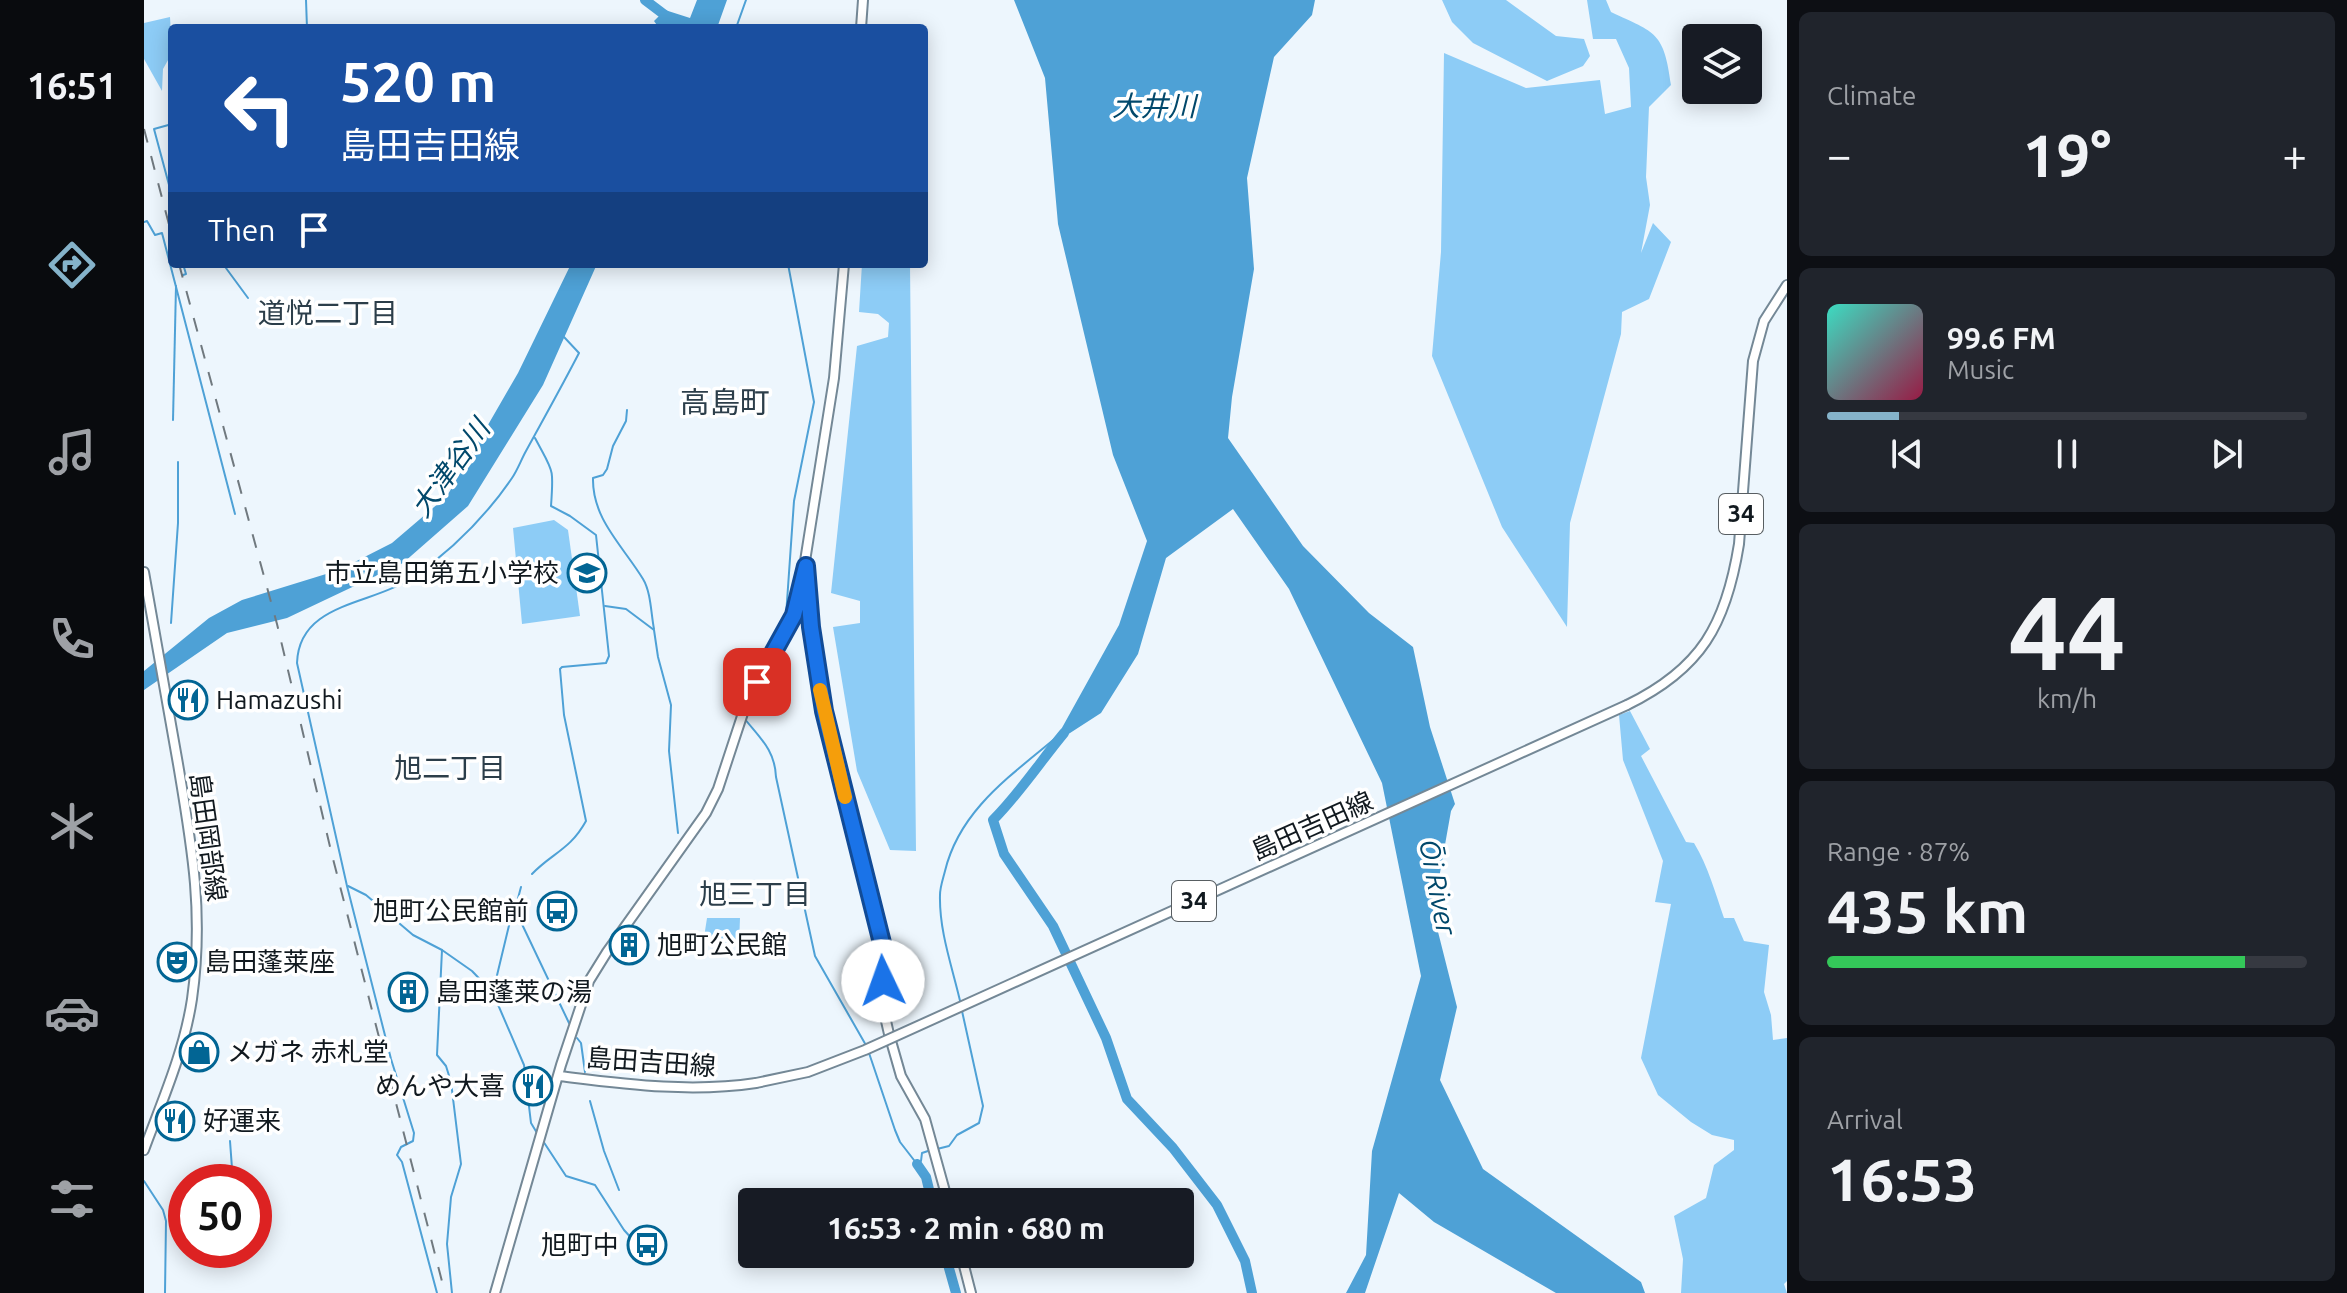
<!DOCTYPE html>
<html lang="en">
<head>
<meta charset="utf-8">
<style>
	:root { --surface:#171b24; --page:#20242c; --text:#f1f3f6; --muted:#9ea1a6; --line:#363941; --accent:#85b3ca }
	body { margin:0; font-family:Ubuntu,"Noto Sans JP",sans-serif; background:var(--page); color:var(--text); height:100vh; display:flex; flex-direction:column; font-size:30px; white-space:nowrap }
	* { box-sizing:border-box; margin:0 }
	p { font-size:26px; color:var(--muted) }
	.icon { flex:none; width:44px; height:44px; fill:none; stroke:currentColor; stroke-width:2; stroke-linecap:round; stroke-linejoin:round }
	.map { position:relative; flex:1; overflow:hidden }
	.panel { display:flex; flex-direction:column; gap:12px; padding:12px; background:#0d0f14; width:560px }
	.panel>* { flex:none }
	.banner { position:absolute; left:24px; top:24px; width:760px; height:244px; border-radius:8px; box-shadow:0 4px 20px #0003; background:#1a4fa0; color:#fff; overflow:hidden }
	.tools { position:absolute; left:1538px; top:24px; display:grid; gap:16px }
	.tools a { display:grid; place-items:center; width:80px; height:80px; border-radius:8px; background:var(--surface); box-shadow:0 4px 20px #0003; font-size:40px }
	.speed { position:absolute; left:24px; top:1164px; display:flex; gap:16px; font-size:40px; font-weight:700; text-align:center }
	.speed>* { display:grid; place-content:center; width:104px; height:104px; border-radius:50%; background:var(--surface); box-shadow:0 4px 20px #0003; line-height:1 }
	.speed .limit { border:12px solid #d22; background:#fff; color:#111 }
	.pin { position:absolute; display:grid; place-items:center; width:68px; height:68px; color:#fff; margin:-34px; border-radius:16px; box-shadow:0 4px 12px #0006 }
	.me { position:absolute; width:88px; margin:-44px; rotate:357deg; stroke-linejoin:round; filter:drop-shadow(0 0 6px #0008) }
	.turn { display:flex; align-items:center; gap:28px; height:168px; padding:0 40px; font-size:36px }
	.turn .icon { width:104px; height:104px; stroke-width:2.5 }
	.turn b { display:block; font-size:56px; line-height:68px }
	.then { display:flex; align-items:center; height:76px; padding:0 40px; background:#0003; gap:16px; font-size:30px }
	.big { font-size:60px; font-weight:700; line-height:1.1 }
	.panel .widget { flex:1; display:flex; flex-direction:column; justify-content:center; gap:12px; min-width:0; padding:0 28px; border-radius:12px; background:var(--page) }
	.panel .dial { align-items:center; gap:0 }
	.dial b { font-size:104px; line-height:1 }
	.song { display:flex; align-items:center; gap:24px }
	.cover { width:96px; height:96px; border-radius:12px; background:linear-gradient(135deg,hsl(170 70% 55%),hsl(340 70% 35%)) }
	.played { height:8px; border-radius:4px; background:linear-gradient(90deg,var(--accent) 15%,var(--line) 15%) }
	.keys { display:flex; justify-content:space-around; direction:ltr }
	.heat { display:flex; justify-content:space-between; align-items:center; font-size:44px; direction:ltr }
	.charge { height:12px; border-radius:6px; background:linear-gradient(90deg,#34c759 87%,var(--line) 0) }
	.trip { position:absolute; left:594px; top:1188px; width:456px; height:80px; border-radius:8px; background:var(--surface); box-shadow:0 4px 20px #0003; font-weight:700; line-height:80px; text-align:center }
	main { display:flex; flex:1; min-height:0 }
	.tabs { display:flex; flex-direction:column; width:144px; justify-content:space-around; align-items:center; background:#090b0e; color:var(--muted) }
	.tabs .icon { width:56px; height:56px }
	.tabs .selected { color:var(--accent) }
	.tabs b { font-size:36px; color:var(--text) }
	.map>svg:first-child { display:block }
	.green { fill:#8dccf6 }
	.water { fill:#4ea1d6 }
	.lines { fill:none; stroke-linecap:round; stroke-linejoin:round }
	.stream { stroke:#4ea1d6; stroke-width:2 }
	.river { stroke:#4ea1d6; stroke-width:10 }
	.major-casing { stroke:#748896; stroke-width:12 }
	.major { stroke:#fff; stroke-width:8 }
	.rail { stroke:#70797f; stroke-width:2; stroke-dasharray:14 14; stroke-linecap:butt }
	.major-bridge-casing { stroke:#748896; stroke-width:12; stroke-linecap:butt }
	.major-bridge { stroke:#fff; stroke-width:8 }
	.route-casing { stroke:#114b97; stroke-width:20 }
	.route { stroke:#1a73e8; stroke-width:14 }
	.slow { stroke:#f59e0b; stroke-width:14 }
	.labels { text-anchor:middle; stroke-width:7; stroke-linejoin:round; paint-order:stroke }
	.shield { fill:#fff; stroke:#585e62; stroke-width:2 }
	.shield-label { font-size:24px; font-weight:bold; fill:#11191f }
	.poi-label { font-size:26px; fill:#11191f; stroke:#fff; text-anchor:start }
	.street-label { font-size:26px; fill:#11191f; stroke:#fff }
	.water-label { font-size:28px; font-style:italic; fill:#01486b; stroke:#fff }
	.neighbourhood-label { font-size:28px; fill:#2c3e4a; stroke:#fff }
	.quarter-label { font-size:30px; fill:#2c3e4a; stroke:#fff }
</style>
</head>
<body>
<main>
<nav class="tabs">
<b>16:51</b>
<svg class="icon selected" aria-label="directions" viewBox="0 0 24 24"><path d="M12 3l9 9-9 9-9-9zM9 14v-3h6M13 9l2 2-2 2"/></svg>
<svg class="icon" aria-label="music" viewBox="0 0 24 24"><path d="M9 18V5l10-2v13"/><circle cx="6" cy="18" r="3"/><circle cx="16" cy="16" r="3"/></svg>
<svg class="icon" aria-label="phone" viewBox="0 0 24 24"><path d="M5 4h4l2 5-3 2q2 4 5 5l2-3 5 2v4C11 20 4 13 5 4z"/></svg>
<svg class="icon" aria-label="climate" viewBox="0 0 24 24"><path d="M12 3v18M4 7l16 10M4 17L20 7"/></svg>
<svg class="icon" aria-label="car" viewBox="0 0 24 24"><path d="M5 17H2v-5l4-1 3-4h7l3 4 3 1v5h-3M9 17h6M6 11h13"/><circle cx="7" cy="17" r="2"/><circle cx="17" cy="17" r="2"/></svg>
<svg class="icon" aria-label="filters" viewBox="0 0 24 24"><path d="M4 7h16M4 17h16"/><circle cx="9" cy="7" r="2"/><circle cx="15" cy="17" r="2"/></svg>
</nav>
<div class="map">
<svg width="1643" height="1293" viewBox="0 0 1643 1293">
	<rect width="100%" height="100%" fill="#edf6fd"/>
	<g class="green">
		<polygon points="1298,0 1362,0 1412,36 1440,39 1446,56 1439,66 1403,81 1329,43 1308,22"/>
		<path d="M1443,0H1462L1467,12C1512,33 1520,32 1527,85L1505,107L1502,177L1506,205L1497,253L1509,223L1527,242L1505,299L1478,312L1477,334L1426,523L1423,627L1358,527L1288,356L1297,252L1300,53L1382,88L1456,80L1461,114L1487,107L1485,68L1472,39H1449Z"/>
		<polygon points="26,17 28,53 19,69 18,91 0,59 0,23"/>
		<polygon points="718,264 766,264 772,851 746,850 713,771 689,627 716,623 716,601 687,593 713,346 744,337 745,323 734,314 715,312"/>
		<polygon points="410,520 424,530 436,616 378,624 369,528"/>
		<path d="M1486,711L1506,749L1497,756L1542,842L1550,843C1564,866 1571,892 1580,918H1590L1600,941L1625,945L1620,992L1627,1015L1629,1040L1643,1038V1281L1640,1284L1643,1293H1537L1539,1259L1530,1216L1562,1198L1570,1165L1590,1150V1140L1568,1135L1547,1122L1514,1095L1497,1058L1527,904L1511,902L1519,861L1479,760L1475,715Z"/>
		<polygon points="563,918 596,918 595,945 559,944"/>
	</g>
	<g class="water">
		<polygon points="553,0 583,0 573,28 515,28 510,21 521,10 546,18"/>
		<polygon points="870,0 1171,0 1168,15 1130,57 1103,178 1110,269 1088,397 1084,438 1159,546 1225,613 1269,647 1286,727 1311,804 1307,811 1289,912 1313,1007 1296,1080 1339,1169 1497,1282 1501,1293 1412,1293 1290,1222 1255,1193 1221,1293 1202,1293 1222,1255 1228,1151 1277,976 1238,783 1145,589 1089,509 1022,558 994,654 957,713 909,744 975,625 1003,541 969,455 914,224 901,78"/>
		<polygon points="427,264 453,264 399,385 324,506 259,563 143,618 83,633 0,690 0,671 65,618 98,600 195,570 248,543 303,496 374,373"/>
	</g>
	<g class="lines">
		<g class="stream">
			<polyline points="162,0 163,28"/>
			<polyline points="592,28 602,0"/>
			<polyline points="28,124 10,129 28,196"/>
			<polyline points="0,222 3,221 11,235 18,233 91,514"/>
			<polyline points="79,264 104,298"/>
			<polyline points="39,275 42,274 39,264"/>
			<path d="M483,410L482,421L469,446L463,469L459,475L449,478C448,519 479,546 499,579C507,592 507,614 510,629"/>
			<polyline points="29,420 32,286"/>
			<polyline points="461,606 482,609 510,630 514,657 527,705 525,751 534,833"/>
			<polyline points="27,623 34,523 34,462"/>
			<polyline points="596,713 594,710 642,616 650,501 670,402 644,264"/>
			<path d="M600,718C616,738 631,750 632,777L671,956L723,1047"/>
			<path d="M388,874C408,853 426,850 442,821L420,715L416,669L418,667L462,663L465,656L452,535L426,516L407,506C410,466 409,472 391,438"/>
			<polyline points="204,886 222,895 269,935 298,950 328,971 349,993 380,1065 387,1123 393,1133"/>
			<polyline points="377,887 373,902 376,920 425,1023"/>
			<polyline points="298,950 293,1055 302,1066 307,1082 317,1164 307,1197 303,1244 308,1293"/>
			<polyline points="349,992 368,913 373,908"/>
			<path d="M817,1005C809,969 795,932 796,895C796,887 799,879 801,871C816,809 868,775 914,736"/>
			<polyline points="433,1038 437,1043 441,1072"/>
			<polyline points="725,1053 751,1130 756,1142 773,1164 777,1161 778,1153 787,1150"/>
			<polyline points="446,1101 460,1151 475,1190"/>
			<polyline points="86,1141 89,1182"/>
			<polyline points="399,1141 422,1176 451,1185 480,1230 499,1251"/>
			<polyline points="793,1149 805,1146 813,1135 835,1123 839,1106 818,1011"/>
			<polyline points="0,1181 19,1210 22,1221 21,1293"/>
			<path d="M293,1293L258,1162L253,1155L257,1147L269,1141L270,1133L247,1059L203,886L153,663C155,602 228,605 268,578C307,551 342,516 368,478C374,469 377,460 382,451C400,418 418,386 435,353L420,337"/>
		</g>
		<g class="river">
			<polyline points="501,0 538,28"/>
			<path d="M920,733C896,762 875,794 849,820L860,854L909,926L962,1038L983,1099L1029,1148L1073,1205L1101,1261L1108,1293"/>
			<polyline points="773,1164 782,1177 788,1202"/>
			<polyline points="801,1254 812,1293"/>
		</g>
		<defs>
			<g id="major">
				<polyline points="717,28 719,0"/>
				<polyline points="663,571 667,627 680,711 739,947 739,1008 745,1034 757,1076 781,1119 804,1202"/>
				<path d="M0,572C11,636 23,700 34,764C48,847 60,914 48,999C40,1052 18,1101 0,1150"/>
				<path d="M1483,705C1557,669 1582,625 1595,544L1609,361L1620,321L1643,285"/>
				<path d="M415,1076C481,1084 545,1093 612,1083"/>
				<polyline points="817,1254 827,1293"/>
				<polyline points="351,1293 417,1065 445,981 463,952 562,813 574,789 601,707 650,615 655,599 690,378 700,264"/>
			</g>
		</defs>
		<use href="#major" class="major-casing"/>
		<use href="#major" class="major"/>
		<g class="rail">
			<polyline points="0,129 28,236"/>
			<polyline points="35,264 133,624 188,855 301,1293"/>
		</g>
		<defs>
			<polyline id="major-bridge" points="612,1083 664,1072 721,1050 1483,705"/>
		</defs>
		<use href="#major-bridge" class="major-bridge-casing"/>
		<use href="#major-bridge" class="major-bridge"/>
	</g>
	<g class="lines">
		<defs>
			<polyline id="route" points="613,682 650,615 662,566 667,627 680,711 739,947 739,981"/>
		</defs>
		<use href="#route" class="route-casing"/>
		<use href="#route" class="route"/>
		<polyline class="slow" points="676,690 701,797"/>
	</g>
	<defs>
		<symbol id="school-ring" viewBox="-11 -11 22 22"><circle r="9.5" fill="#fff" stroke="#026594" stroke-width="1.5"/><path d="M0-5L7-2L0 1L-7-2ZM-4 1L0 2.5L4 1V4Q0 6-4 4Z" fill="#026594"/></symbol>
		<symbol id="restaurant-ring" viewBox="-11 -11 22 22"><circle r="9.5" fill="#fff" stroke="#026594" stroke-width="1.5"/><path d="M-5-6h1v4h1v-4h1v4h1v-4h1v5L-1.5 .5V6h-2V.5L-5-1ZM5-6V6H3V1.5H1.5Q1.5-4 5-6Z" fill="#026594"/></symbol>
		<symbol id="bus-ring" viewBox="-11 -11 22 22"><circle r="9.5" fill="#fff" stroke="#026594" stroke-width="1.5"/><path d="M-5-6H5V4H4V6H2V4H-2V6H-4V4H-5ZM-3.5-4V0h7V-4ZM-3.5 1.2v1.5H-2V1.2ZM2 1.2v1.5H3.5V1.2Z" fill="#026594"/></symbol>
		<symbol id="building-ring" viewBox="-11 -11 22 22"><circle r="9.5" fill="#fff" stroke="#026594" stroke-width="1.5"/><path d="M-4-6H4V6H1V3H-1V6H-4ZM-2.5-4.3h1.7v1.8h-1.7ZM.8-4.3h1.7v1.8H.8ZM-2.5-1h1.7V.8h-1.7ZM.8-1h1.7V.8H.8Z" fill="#026594"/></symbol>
		<symbol id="theatre-ring" viewBox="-11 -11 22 22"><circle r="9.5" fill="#fff" stroke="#026594" stroke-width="1.5"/><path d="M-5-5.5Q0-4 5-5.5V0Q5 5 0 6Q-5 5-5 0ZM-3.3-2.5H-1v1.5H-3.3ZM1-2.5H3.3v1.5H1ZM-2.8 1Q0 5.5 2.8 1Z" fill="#026594"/></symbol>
		<symbol id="shop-ring" viewBox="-11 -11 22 22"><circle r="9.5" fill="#fff" stroke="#026594" stroke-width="1.5"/><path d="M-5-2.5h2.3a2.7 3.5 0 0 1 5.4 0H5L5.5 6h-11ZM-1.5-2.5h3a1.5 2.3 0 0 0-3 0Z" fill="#026594"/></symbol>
	</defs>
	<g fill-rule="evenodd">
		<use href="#school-ring" x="421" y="551" width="44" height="44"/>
		<use href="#restaurant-ring" x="22" y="678" width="44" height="44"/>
		<use href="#bus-ring" x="391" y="889" width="44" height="44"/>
		<use href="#building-ring" x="463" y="923" width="44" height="44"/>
		<use href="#theatre-ring" x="11" y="940" width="44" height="44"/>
		<use href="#building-ring" x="242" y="970" width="44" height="44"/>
		<use href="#shop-ring" x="33" y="1030" width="44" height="44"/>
		<use href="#restaurant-ring" x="367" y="1064" width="44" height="44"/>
		<use href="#restaurant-ring" x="9" y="1099" width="44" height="44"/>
		<use href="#bus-ring" x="481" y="1223" width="44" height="44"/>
	</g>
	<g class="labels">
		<g class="shield">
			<rect x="1575" y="494" width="44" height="40" rx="6"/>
			<rect x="1028" y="881" width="44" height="40" rx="6"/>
		</g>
		<g class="shield-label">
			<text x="1597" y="522">34</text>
			<text x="1050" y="909">34</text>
		</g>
		<g class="poi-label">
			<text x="415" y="582" text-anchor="end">市立島田第五小学校</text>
			<text x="72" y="709">Hamazushi</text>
			<text x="385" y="920" text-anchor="end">旭町公民館前</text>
			<text x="513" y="954">旭町公民館</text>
			<text x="61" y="971">島田蓬莱座</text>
			<text x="292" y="1001">島田蓬莱の湯</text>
			<text x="83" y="1061">メガネ 赤札堂</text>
			<text x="361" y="1095" text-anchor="end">めんや大喜</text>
			<text x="59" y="1130">好運来</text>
			<text x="475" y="1254" text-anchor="end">旭町中</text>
		</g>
		<g class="street-label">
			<text transform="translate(1168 826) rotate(-24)" y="9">島田吉田線</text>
			<text transform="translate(64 837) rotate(82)" y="9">島田岡部線</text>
			<text transform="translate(507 1062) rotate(4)" y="9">島田吉田線</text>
		</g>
		<g class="water-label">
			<text x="1010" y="116">大井川</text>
			<text transform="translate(306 468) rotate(-54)" y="10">大津谷川</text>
			<text transform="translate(1294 887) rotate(79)" y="10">Ōi River</text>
		</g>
		<g class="neighbourhood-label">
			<text x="184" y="323">道悦二丁目</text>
			<text x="306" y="778">旭二丁目</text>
			<text x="611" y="904">旭三丁目</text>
		</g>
		<g class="quarter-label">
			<text x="581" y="413">高島町</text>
		</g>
	</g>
</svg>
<div class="tools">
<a><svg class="icon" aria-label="layers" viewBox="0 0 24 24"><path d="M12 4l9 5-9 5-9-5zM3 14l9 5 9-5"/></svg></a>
</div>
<div class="speed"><div class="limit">50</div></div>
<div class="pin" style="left:613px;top:682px;background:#d93025"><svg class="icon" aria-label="arrive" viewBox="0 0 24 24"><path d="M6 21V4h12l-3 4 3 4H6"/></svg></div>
<svg class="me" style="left:739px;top:981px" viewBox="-20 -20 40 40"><circle r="19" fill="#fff"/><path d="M0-13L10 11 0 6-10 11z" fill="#1a73e8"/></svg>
<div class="trip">16:53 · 2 min · 680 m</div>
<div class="banner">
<div class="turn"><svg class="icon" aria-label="left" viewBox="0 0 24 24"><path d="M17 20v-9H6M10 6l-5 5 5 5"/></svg><div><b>520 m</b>島田吉田線</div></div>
<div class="then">Then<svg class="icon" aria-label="arrive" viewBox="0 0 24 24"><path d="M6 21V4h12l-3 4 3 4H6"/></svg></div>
</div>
</div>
<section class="panel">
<div class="widget"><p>Climate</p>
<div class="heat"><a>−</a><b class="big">19°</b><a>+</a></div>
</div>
<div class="widget">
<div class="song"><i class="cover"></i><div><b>99.6 FM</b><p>Music</p></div></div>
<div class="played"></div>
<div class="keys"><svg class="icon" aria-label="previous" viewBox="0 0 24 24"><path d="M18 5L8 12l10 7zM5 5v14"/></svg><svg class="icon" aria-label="pause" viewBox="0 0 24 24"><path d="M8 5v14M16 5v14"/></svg><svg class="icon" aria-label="next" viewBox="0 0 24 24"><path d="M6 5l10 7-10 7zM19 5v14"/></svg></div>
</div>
<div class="widget dial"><b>44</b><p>km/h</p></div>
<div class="widget"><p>Range · 87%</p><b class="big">435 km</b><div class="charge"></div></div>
<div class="widget"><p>Arrival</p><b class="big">16:53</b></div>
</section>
</main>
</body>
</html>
